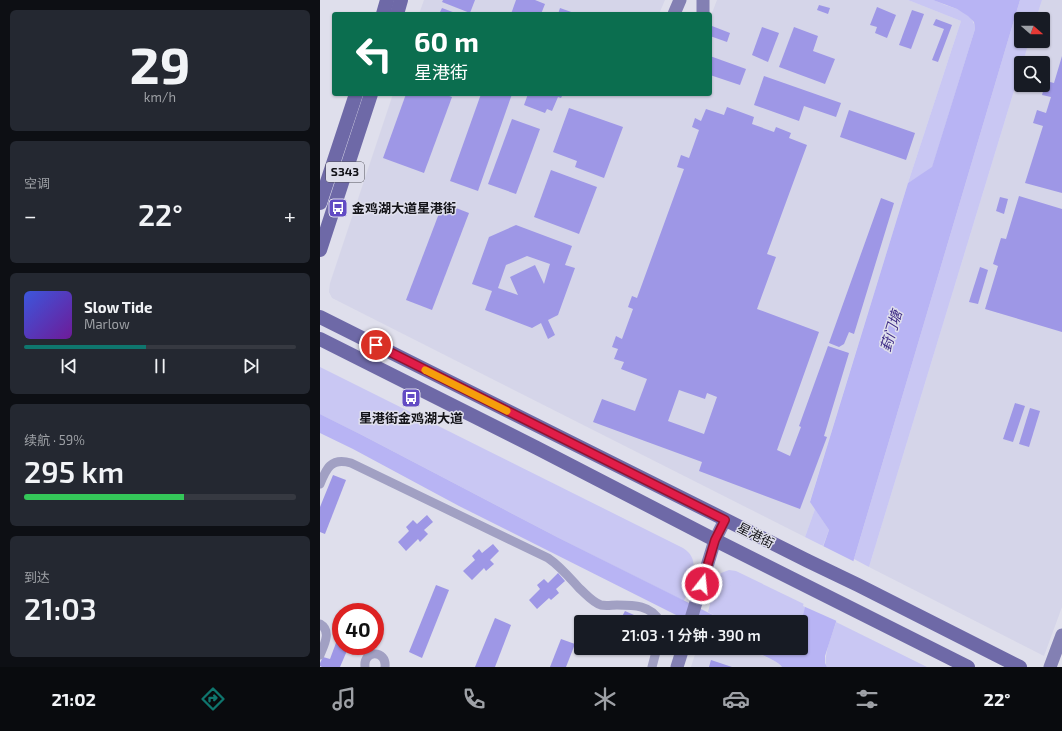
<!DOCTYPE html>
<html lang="zh">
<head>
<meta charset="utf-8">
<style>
	:root { --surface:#171b24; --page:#242831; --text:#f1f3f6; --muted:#9ea1a6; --line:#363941; --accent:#0f766e }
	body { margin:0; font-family:"Exo 2","Noto Sans SC",sans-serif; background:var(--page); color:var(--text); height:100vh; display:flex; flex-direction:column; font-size:15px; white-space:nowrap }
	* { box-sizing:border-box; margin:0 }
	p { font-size:13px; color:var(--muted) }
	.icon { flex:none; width:22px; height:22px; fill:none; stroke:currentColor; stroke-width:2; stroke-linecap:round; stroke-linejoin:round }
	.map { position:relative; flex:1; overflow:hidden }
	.sheet { display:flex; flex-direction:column; gap:10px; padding:10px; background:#0d0f14; width:320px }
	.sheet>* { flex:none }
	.hud { position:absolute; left:12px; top:12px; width:380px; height:84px; border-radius:4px; box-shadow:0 1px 3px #0004; background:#0b6e4f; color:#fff; overflow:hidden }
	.needle { width:26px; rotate:110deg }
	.buttons { position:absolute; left:694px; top:12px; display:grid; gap:8px }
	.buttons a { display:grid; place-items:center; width:36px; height:36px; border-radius:4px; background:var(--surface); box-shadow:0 1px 3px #0004; font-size:20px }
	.speed { position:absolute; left:12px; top:603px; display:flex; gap:8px; font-size:20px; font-weight:700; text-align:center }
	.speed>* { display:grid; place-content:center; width:52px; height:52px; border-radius:50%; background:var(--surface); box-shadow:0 1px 3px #0004; line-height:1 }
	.speed .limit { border:6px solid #d22; background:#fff; color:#111 }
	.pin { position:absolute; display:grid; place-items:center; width:34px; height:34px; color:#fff; margin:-17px; border:2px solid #fff; border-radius:50%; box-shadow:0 1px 4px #0007 }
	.me { position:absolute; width:44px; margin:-22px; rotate:16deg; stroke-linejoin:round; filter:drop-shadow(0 0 3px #0008) }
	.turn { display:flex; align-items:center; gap:14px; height:84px; padding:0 16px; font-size:18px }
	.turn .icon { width:52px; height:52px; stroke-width:2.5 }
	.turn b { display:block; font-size:28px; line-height:34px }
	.big { font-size:30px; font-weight:600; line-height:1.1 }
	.sheet .widget { flex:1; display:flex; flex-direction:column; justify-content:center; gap:6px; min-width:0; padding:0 14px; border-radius:6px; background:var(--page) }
	.sheet .dial { align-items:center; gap:0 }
	.dial b { font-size:52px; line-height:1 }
	.song { display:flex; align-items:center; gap:12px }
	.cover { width:48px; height:48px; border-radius:6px; background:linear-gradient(135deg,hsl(230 70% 55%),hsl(280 70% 35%)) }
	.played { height:4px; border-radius:2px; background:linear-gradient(90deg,var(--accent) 45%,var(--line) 45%) }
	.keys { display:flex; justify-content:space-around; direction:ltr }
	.heat { display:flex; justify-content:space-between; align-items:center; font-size:22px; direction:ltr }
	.charge { height:6px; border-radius:3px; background:linear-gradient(90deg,#34c759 59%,var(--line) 0) }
	.trip { position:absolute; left:254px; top:615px; width:234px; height:40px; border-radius:4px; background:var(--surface); box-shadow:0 1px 3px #0004; font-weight:600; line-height:40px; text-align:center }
	.dock { display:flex; height:64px; justify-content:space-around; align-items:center; background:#090b0e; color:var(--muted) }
	.dock .icon { width:28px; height:28px }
	.dock .on { color:var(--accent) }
	.dock b { font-size:18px; color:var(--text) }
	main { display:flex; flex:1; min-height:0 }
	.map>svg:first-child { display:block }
	.built { fill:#d5d5e9 }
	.green { fill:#c9c7f3 }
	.water { fill:#b8b4f4 }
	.pier { fill:#dfdfec }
	.building { fill:#9e97e6; fill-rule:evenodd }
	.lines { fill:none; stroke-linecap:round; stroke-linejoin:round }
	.street { stroke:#a1a0c3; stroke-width:9 }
	.secondary { stroke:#8380b3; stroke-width:13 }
	.primary { stroke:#6e69a7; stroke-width:14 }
	.route-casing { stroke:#92132f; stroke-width:10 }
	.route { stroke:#e11d48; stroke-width:7 }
	.slow { stroke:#f59e0b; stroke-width:7 }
	.labels { text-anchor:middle; stroke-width:3; stroke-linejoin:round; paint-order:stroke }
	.shield { fill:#dfdfec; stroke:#505058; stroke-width:1 }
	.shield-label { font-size:12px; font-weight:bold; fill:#131318 }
	.poi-label { font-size:13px; font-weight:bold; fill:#131318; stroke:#dfdfec; text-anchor:start }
	.street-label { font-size:13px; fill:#131318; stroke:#dfdfec }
	.water-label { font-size:14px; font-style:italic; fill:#3f2c86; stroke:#dfdfec }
</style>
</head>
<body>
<main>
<section class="sheet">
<div class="widget dial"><b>29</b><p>km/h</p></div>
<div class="widget"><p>空调</p>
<div class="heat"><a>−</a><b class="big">22°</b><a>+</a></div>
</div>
<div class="widget">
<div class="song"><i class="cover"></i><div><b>Slow Tide</b><p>Marlow</p></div></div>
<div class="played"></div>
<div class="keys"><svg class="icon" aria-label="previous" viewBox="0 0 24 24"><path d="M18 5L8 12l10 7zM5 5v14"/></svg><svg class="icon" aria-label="pause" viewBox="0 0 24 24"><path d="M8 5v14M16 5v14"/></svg><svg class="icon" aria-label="next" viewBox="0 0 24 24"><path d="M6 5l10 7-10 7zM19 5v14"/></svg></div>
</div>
<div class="widget"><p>续航 · 59%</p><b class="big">295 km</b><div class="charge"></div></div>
<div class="widget"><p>到达</p><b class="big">21:03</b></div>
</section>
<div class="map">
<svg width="742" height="667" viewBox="0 0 742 667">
	<rect width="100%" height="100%" fill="#dfdfec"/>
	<g class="built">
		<polygon points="104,0 345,0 339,14 99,14"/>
		<polygon points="397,0 588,0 641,21 588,183 490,501 495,509 485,537 16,300 12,298 9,292 10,283 73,94 390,94 390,18"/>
		<polygon points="722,0 742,0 742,607 724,656 549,567 701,68 701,85 723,85 723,63 703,63 709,41 723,41 723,19 716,19"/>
		<polygon points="377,648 425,648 455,661 461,665 462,667 371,667"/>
	</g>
	<g class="green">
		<path d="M588,0C596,0 605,0 613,0C617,1 621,3 625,5C638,9 654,14 655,29L612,168L588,183L641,21Z"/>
		<polygon points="700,0 722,0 716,19 701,19 701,41 709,41 703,63 701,63 701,68 549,567 534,559"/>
		<path d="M0,367L363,548C383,560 370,583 364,601L237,537L40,434L0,414Z"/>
		<polygon points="495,509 509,530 503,546 485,537"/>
		<polygon points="409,570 416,571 486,605 481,622 407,622 388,612 397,578 401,573"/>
		<path d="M516,622L607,667H507C502,658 513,633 516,622Z"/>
	</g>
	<g class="water">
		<path d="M613,0H700L534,559L516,622L505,656V663L507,667H462C457,660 435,652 425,648H481V622L496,567L509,530L490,502L588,183L612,167L655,29L654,22L648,16L637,9Z"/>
		<polygon points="0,414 40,434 237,537 407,622 370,622 139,506 33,449 0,433"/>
	</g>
	<polygon class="pier" points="501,545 535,562 519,622 483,606 494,566"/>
	<g class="building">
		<polygon points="123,0 155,0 150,13 122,2"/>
		<polygon points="196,0 215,0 225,4 221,14 191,14"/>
		<polygon points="499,5 510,8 508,14 497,10"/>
		<polygon points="557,7 576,15 567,38 555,33 557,27 550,25"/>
		<polygon points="122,8 138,14 119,14"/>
		<polygon points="240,8 257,14 238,14"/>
		<polygon points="592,10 604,14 591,49 579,45"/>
		<polygon points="616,19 632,25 618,62 612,60 624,29 613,25"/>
		<polygon points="392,26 410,33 407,42 390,36 390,32"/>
		<polygon points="442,27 459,33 448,62 432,55"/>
		<polygon points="474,27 498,36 493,51 515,59 505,84 459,67"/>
		<polygon points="390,56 426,69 420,85 390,75"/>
		<polygon points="742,56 742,193 705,183 723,126 713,123 717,110 726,113 731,97 722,95 726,81 734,83"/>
		<polygon points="444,76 521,103 516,117 484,106 479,121 434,105"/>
		<polygon points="86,94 124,94 132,97 104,173 63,158"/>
		<polygon points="161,94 192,94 158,191 130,181"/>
		<polygon points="208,94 243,94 241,98 238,97 232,111 227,109 225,113 204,105"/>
		<path d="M407,107L434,117L432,124L454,132L456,127L471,133L469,138L487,145L447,254L456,257L437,309L499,332L457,450L470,456L481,427L479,426L508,346L529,353L504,436L507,437L480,509L379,471L382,462L273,422L282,399L315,411L327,379L301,369L304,362L294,359L298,349L292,347L296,336L302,339L313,309L308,307L312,296L317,298L364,169L357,167L361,155L369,158L379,130L372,127L375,118L381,121L386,109L404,115ZM359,390L385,399L387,393L397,397L384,434L348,421Z"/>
		<polygon points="249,108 303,127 284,178 255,167 257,161 233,152"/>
		<polygon points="529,110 595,133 586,160 520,137"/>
		<polygon points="192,119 220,129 196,194 168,184"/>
		<polygon points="231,170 277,187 259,234 214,217"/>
		<polygon points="699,196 742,209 742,332 665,309 678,266 673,264 681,238 686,239"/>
		<polygon points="680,197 688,199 684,214 676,211"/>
		<polygon points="561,198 574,203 534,334 529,332 524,344 519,347 509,343"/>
		<polygon points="123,203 149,213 112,310 86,300"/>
		<path d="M196,225L252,246L245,265L255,268L238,315L228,320L235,335L228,339L221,323L212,328L165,310L172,291L152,284L169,237ZM207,256L230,264L224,284L215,265L190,277L198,295L178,288L186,265Z"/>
		<polygon points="660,267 668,270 658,304 649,302"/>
		<polygon points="695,403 705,406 693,442 683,439"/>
		<polygon points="710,408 720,411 709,447 699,444"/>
		<polygon points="13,475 26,480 5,534 0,532 0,507"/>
		<polygon points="107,515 113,522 104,530 108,534 100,542 98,539 86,551 78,542 89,531 86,527 93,520 97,524"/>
		<polygon points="173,544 179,551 170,560 174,564 166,571 164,568 152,580 143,571 155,560 152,556 159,549 162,553"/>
		<polygon points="238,573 245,581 236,589 239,593 231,600 229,598 217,609 209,600 220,589 217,585 224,579 228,583"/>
		<polygon points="116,585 129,590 102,658 89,652"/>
		<polygon points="29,607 42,612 27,612"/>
		<polygon points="305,611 314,615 311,622 299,622"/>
		<polygon points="175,618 191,625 175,667 155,667"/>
		<polygon points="18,619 21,620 21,646 29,646 20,667 2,667 0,666 0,663 3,657 10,659 20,632 13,630"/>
		<polygon points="241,639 255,644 246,667 230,667"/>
		<polygon points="391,660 412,667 389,667"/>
	</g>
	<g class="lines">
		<g class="street">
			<path d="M0,484C6,469 11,457 31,463L228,558C240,566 249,577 259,588C266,594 272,602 281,605C286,606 292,605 297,605C313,605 332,605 340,622"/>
			<path d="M0,624C12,631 4,645 0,655"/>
			<path d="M45,667C43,649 67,650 65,667"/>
			<polyline points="332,667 337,648"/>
		</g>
		<g class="secondary">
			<polyline points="354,14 360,0"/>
			<polyline points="383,14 383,0"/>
			<polyline points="370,622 395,540 405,520"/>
			<polyline points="357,667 363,648"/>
			<polyline points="730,667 742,635"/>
		</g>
		<g class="primary">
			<polyline points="63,14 67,0"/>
			<polyline points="77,14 81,0"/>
			<polyline points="0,203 36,94"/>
			<polyline points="0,250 51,94"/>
			<polyline points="0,317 488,561 538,585 700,667"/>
			<polyline points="0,339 217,448 395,540 648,667"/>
		</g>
	</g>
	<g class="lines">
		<defs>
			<polyline id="route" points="56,345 405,520 395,540 382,584"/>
		</defs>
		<use href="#route" class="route-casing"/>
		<use href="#route" class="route"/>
		<polyline class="slow" points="105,370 187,411"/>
	</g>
	<defs>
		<symbol id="bus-square" viewBox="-11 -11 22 22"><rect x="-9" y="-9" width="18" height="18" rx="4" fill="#624bc4" stroke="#dfdfec"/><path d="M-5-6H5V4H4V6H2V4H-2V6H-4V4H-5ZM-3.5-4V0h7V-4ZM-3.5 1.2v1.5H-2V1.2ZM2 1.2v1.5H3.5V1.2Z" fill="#fff"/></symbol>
	</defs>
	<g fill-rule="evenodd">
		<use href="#bus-square" x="7" y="197" width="22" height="22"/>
		<use href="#bus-square" x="80" y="387" width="22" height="22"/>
	</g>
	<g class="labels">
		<rect class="shield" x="6" y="162" width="38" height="20" rx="3"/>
		<g class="shield-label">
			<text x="25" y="176">S343</text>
		</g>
		<g class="poi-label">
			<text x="32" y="213">金鸡湖大道星港街</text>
			<text x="91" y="423" text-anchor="middle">星港街金鸡湖大道</text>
		</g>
		<g class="street-label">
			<text transform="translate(436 535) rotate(27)" y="5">星港街</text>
		</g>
		<g class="water-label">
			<text transform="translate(571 331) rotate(-73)" y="5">葑门塘</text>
		</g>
	</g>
</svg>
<div class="buttons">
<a><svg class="needle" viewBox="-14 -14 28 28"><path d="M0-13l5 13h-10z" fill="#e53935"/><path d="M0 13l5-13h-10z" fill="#9ea1a6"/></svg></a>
<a><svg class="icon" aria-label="search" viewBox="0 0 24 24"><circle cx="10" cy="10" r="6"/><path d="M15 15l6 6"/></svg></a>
</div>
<div class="speed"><div class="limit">40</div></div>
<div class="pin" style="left:56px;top:345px;background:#d93025"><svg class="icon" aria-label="arrive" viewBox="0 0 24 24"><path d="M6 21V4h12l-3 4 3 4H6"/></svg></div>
<svg class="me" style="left:382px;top:584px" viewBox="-20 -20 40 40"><circle r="17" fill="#e11d48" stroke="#fff" stroke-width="3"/><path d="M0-11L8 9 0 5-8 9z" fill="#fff"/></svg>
<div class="trip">21:03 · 1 分钟 · 390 m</div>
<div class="hud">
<div class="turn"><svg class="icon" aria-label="left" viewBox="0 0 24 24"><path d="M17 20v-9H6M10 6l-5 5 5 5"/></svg><div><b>60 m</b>星港街</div></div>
</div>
</div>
</main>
<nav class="dock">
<b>21:02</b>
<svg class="icon on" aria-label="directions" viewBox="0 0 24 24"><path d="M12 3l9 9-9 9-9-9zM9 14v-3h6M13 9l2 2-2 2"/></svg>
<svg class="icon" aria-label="music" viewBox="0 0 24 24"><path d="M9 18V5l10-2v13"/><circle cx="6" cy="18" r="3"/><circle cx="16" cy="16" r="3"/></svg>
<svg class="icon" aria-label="phone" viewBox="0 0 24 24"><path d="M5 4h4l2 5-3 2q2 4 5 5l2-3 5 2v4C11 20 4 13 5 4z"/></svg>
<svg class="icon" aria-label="climate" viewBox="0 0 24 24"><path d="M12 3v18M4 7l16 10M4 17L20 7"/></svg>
<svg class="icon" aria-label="car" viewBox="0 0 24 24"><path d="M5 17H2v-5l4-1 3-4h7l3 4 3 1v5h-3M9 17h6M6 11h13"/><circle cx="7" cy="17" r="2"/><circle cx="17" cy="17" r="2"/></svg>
<svg class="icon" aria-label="filters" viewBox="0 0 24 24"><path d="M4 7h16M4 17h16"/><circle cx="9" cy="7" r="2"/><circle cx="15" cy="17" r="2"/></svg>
<b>22°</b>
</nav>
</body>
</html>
